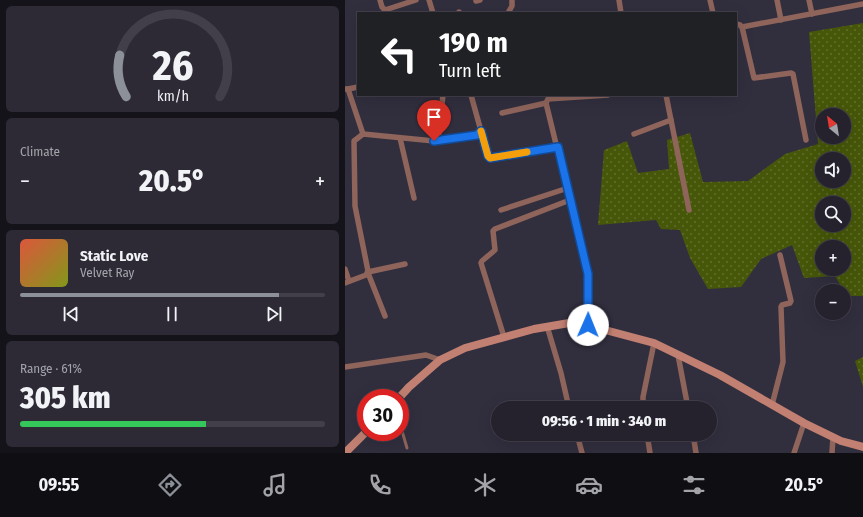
<!DOCTYPE html>
<html lang="en">
<head>
<meta charset="utf-8">
<style>
	:root { --surface:#25222e; --page:#2d2a36; --text:#f1f3f6; --muted:#a3a4aa; --line:#423f4a; --accent:#8c9099 }
	body { margin:0; font-family:"Fira Sans Condensed",sans-serif; background:var(--page); color:var(--text); height:100vh; display:flex; flex-direction:column; font-size:15px; white-space:nowrap }
	* { box-sizing:border-box; margin:0 }
	p { font-size:13px; color:var(--muted) }
	.icon { flex:none; width:22px; height:22px; fill:none; stroke:currentColor; stroke-width:2; stroke-linecap:round; stroke-linejoin:round }
	.map { position:relative; flex:1; overflow:hidden }
	.details { display:flex; flex-direction:column; gap:6px; padding:6px; background:#141319; width:345px }
	.details>* { flex:none }
	.hud { position:absolute; left:12px; top:12px; width:380px; height:84px; border-radius:0px; box-shadow:0 4px 16px #0002,0 0 0 1px var(--line); background:#202124; color:#fff; overflow:hidden }
	.needle { width:26px; rotate:330deg }
	.buttons { position:absolute; left:470px; top:108px; display:grid; gap:8px }
	.buttons a { display:grid; place-items:center; width:36px; height:36px; border-radius:50%; background:var(--surface); box-shadow:0 4px 16px #0002,0 0 0 1px var(--line); font-size:20px }
	.speed { position:absolute; left:12px; top:389px; display:flex; gap:8px; font-size:20px; font-weight:700; text-align:center }
	.speed>* { display:grid; place-content:center; width:52px; height:52px; border-radius:50%; background:var(--surface); box-shadow:0 4px 16px #0002,0 0 0 1px var(--line); line-height:1 }
	.speed .limit { border:6px solid #d22; background:#fff; color:#111 }
	.pin { position:absolute; display:grid; place-items:center; width:34px; height:34px; color:#fff; margin:-41px -17px; border-radius:50% 50% 50% 0; rotate:-45deg; box-shadow:0 0 4px #0007 }
	.pin .icon { rotate:45deg }
	.me { position:absolute; width:44px; margin:-22px; rotate:1deg; stroke-linejoin:round; filter:drop-shadow(0 0 3px #0008) }
	.turn { display:flex; align-items:center; gap:14px; height:84px; padding:0 16px; font-size:18px }
	.turn .icon { width:52px; height:52px; stroke-width:2.5 }
	.turn b { display:block; font-size:28px; line-height:34px }
	.big { font-size:30px; font-weight:800; line-height:1.1 }
	.details .tile { flex:1; display:flex; flex-direction:column; justify-content:center; gap:6px; min-width:0; padding:0 14px; border-radius:6px; background:var(--page) }
	.details .dial { align-items:center; gap:0 }
	.dial svg { height:104px; overflow:visible; fill:none; stroke:var(--line); stroke-width:7; stroke-linecap:round; text-anchor:middle }
	.dial text { fill:var(--text); stroke:none }
	.song { display:flex; align-items:center; gap:12px }
	.cover { width:48px; height:48px; border-radius:6px; background:linear-gradient(135deg,hsl(10 70% 55%),hsl(70 70% 35%)) }
	.played { height:4px; border-radius:2px; background:linear-gradient(90deg,var(--accent) 85%,var(--line) 85%) }
	.keys { display:flex; justify-content:space-around; direction:ltr }
	.heat { display:flex; justify-content:space-between; align-items:center; font-size:22px; direction:ltr }
	.charge { height:6px; border-radius:3px; background:linear-gradient(90deg,#34c759 61%,var(--line) 0) }
	.trip { position:absolute; left:146px; top:401px; width:226px; height:40px; border-radius:20px; background:var(--surface); box-shadow:0 4px 16px #0002,0 0 0 1px var(--line); font-weight:800; line-height:40px; text-align:center }
	.tab-bar { display:flex; height:64px; justify-content:space-around; align-items:center; background:#0f0e12; color:var(--muted) }
	.tab-bar .icon { width:28px; height:28px }
	.tab-bar .on { color:var(--accent) }
	.tab-bar b { font-size:18px; color:var(--text) }
	main { display:flex; flex:1; min-height:0 }
	.map>svg:first-child { display:block }
	.grass { fill:url(#grass-dots); fill-rule:evenodd }
	.lines { fill:none; stroke-linecap:round; stroke-linejoin:round }
	.lane { stroke:#8e645b; stroke-width:3 }
	.street { stroke:#8e645b; stroke-width:5.5 }
	.secondary { stroke:#c18071; stroke-width:8 }
	.route-casing { stroke:#114b97; stroke-width:10 }
	.route { stroke:#1a73e8; stroke-width:7 }
	.slow { stroke:#f59e0b; stroke-width:7 }
</style>
</head>
<body>
<main>
<section class="details">
<div class="tile dial"><svg viewBox="0 0 100 80">
<path d="M14 69A42 42 0 1 1 86 69"/>
<path d="M14 69A42 42 0 0 1 9 37" stroke="#8c9099"/>
<text x="50" y="56" font-size="32" font-weight="700">26</text>
<text x="50" y="72" font-size="11">km/h</text>
</svg></div>
<div class="tile"><p>Climate</p>
<div class="heat"><a>−</a><b class="big">20.5°</b><a>+</a></div>
</div>
<div class="tile">
<div class="song"><i class="cover"></i><div><b>Static Love</b><p>Velvet Ray</p></div></div>
<div class="played"></div>
<div class="keys"><svg class="icon" aria-label="previous" viewBox="0 0 24 24"><path d="M18 5L8 12l10 7zM5 5v14"/></svg><svg class="icon" aria-label="pause" viewBox="0 0 24 24"><path d="M8 5v14M16 5v14"/></svg><svg class="icon" aria-label="next" viewBox="0 0 24 24"><path d="M6 5l10 7-10 7zM19 5v14"/></svg></div>
</div>
<div class="tile"><p>Range · 61%</p><b class="big">305 km</b><div class="charge"></div></div>
</section>
<div class="map">
<svg width="518" height="453" viewBox="0 0 518 453">
	<defs>
		<pattern id="grass-dots" width="8" height="8" patternUnits="userSpaceOnUse"><rect width="8" height="8" fill="#465709"/><path d="M2 2h.1M6 6h.1" fill="none" stroke="#616f2d" stroke-width="1.8" stroke-linecap="round"/></pattern>
	</defs>
	<rect width="100%" height="100%" fill="#312e3e"/>
	<g class="grass">
		<path d="M518,23V296H502L490,276L459,278L447,245L416,259L396,287L363,289L345,258L335,230L316,229L311,220L253,225L259,150L282,141L293,173L324,169L322,140L345,133L358,182L403,181L440,154L473,144L464,32ZM477,115H499V137H477ZM477,159H499V181H477ZM477,203H499V225H477ZM477,247H499V269H477Z"/>
		<polygon points="518,357 518,387 510,361"/>
	</g>
	<g class="lines">
		<polyline class="lane" points="55,424 62,448"/>
		<g class="street">
			<polyline points="35,0 37,7 40,10 71,0"/>
			<polyline points="84,0 88,13"/>
			<polyline points="274,0 276,13"/>
			<polyline points="365,0 368,13"/>
			<polyline points="432,0 436,20"/>
			<polyline points="464,0 467,14"/>
			<polyline points="131,1 135,0"/>
			<polyline points="114,12 114,13"/>
			<polyline points="163,13 167,6 167,0"/>
			<polyline points="391,24 395,25 397,27 409,78 446,73 448,74 461,140"/>
			<polyline points="397,27 518,4"/>
			<polyline points="0,89 3,89 18,134"/>
			<polyline points="3,89 13,87"/>
			<polyline points="321,95 344,210"/>
			<polyline points="157,113 201,103"/>
			<polyline points="136,131 143,156 145,157 213,147"/>
			<polyline points="289,134 326,120"/>
			<polyline points="55,138 69,198"/>
			<polyline points="93,141 98,95"/>
			<polyline points="156,210 223,188"/>
			<polyline points="0,269 4,281"/>
			<polyline points="23,272 60,264"/>
			<polyline points="23,273 40,316"/>
			<polyline points="0,283 21,275 23,271 10,206 9,141 18,134 89,141 131,135 136,131 126,95"/>
			<polyline points="243,325 243,275 201,103 203,99 263,95"/>
			<polyline points="202,326 216,373 224,408"/>
			<polyline points="159,337 136,263 137,261 150,250 148,231 150,229 225,200"/>
			<polyline points="333,355 343,408"/>
			<polyline points="0,367 81,355 95,360"/>
			<polyline points="427,405 438,362 436,307 437,305 445,303 446,301 435,255"/>
			<polyline points="298,408 298,397 309,343"/>
			<polyline points="232,434 237,453"/>
			<polyline points="302,434 305,453"/>
			<polyline points="348,434 351,453"/>
			<polyline points="449,453 459,423"/>
			<polyline points="487,453 488,437"/>
		</g>
		<g class="secondary">
			<polyline points="54,398 64,387 95,360 120,348 189,329 230,322 309,343 375,375 459,423 496,441 518,447"/>
			<polyline points="0,453 21,432"/>
		</g>
	</g>
	<g class="lines">
		<defs>
			<polyline id="route" points="89,141 132,135 136,131 143,156 145,158 213,147 243,274 243,325"/>
		</defs>
		<use href="#route" class="route-casing"/>
		<use href="#route" class="route"/>
		<polyline class="slow" points="136,131 143,156 145,158 182,152"/>
	</g>
</svg>
<div class="buttons">
<a><svg class="needle" viewBox="-14 -14 28 28"><path d="M0-13l5 13h-10z" fill="#e53935"/><path d="M0 13l5-13h-10z" fill="#a3a4aa"/></svg></a>
<a><svg class="icon" aria-label="sound" viewBox="0 0 24 24"><path d="M4 9h4l5-4v14l-5-4H4zM17 9q2 3 0 6"/></svg></a>
<a><svg class="icon" aria-label="search" viewBox="0 0 24 24"><circle cx="10" cy="10" r="6"/><path d="M15 15l6 6"/></svg></a>
<a>+</a>
<a>−</a>
</div>
<div class="speed"><div class="limit">30</div></div>
<div class="pin" style="left:89px;top:141px;background:#d93025"><svg class="icon" aria-label="arrive" viewBox="0 0 24 24"><path d="M6 21V4h12l-3 4 3 4H6"/></svg></div>
<svg class="me" style="left:243px;top:325px" viewBox="-20 -20 40 40"><circle r="19" fill="#fff"/><path d="M0-13L10 11 0 6-10 11z" fill="#1a73e8"/></svg>
<div class="trip">09:56 · 1 min · 340 m</div>
<div class="hud">
<div class="turn"><svg class="icon" aria-label="left" viewBox="0 0 24 24"><path d="M17 20v-9H6M10 6l-5 5 5 5"/></svg><div><b>190 m</b>Turn left</div></div>
</div>
</div>
</main>
<nav class="tab-bar">
<b>09:55</b>
<svg class="icon on" aria-label="directions" viewBox="0 0 24 24"><path d="M12 3l9 9-9 9-9-9zM9 14v-3h6M13 9l2 2-2 2"/></svg>
<svg class="icon" aria-label="music" viewBox="0 0 24 24"><path d="M9 18V5l10-2v13"/><circle cx="6" cy="18" r="3"/><circle cx="16" cy="16" r="3"/></svg>
<svg class="icon" aria-label="phone" viewBox="0 0 24 24"><path d="M5 4h4l2 5-3 2q2 4 5 5l2-3 5 2v4C11 20 4 13 5 4z"/></svg>
<svg class="icon" aria-label="climate" viewBox="0 0 24 24"><path d="M12 3v18M4 7l16 10M4 17L20 7"/></svg>
<svg class="icon" aria-label="car" viewBox="0 0 24 24"><path d="M5 17H2v-5l4-1 3-4h7l3 4 3 1v5h-3M9 17h6M6 11h13"/><circle cx="7" cy="17" r="2"/><circle cx="17" cy="17" r="2"/></svg>
<svg class="icon" aria-label="filters" viewBox="0 0 24 24"><path d="M4 7h16M4 17h16"/><circle cx="9" cy="7" r="2"/><circle cx="15" cy="17" r="2"/></svg>
<b>20.5°</b>
</nav>
</body>
</html>
